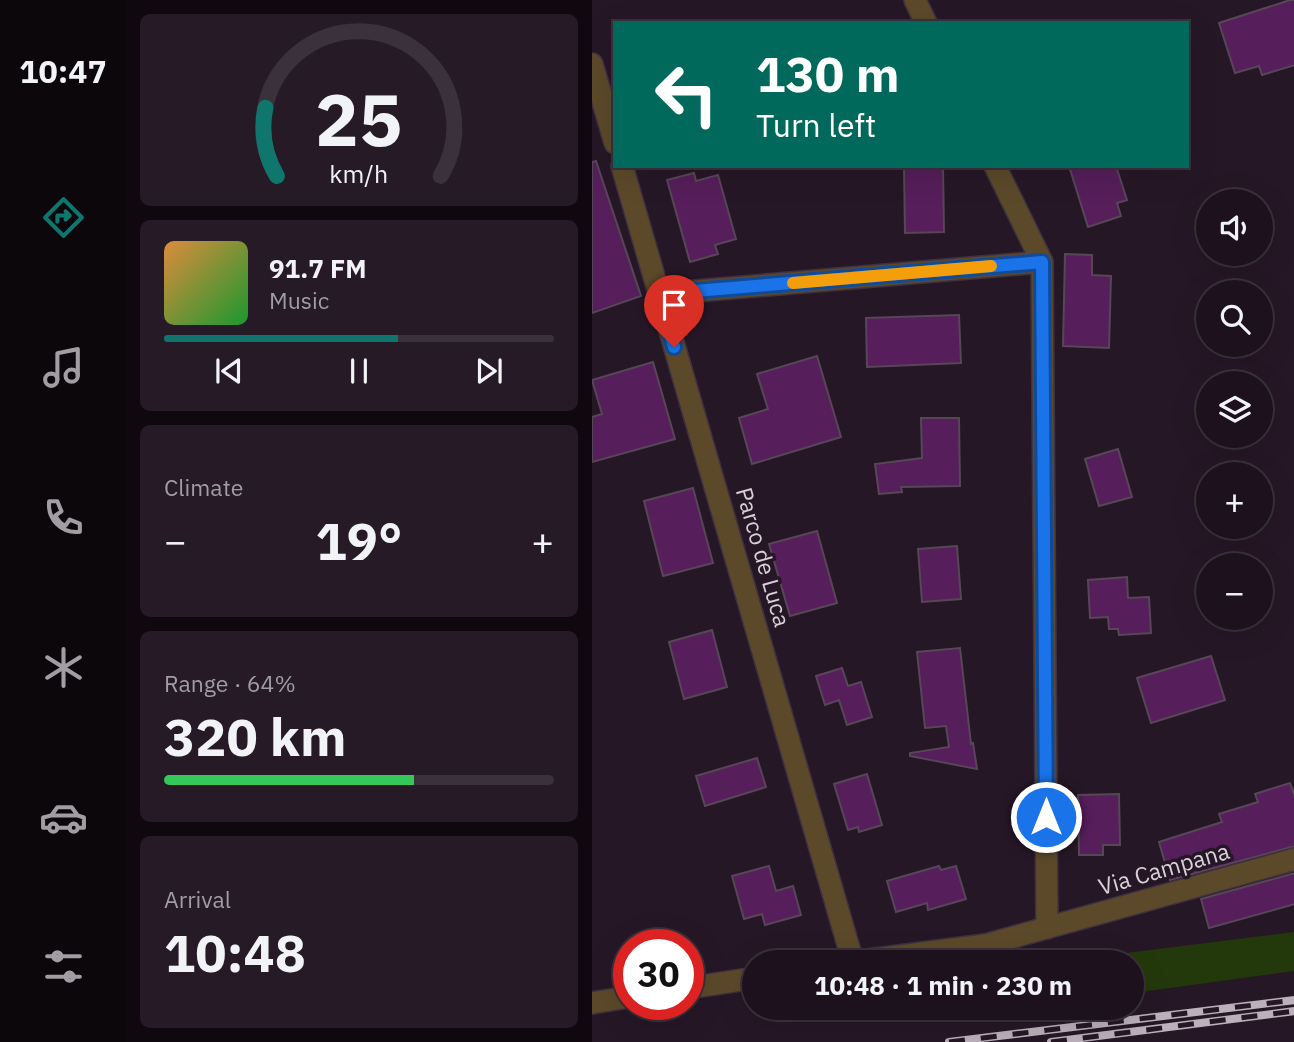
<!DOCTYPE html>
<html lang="en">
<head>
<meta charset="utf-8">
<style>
	:root { --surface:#1c111c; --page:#251a25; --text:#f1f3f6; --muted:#a09da3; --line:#3a313b; --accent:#0f766e }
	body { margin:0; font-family:"IBM Plex Sans",sans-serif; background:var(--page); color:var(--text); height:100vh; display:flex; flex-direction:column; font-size:26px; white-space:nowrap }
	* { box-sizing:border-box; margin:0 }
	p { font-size:23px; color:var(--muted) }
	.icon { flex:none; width:38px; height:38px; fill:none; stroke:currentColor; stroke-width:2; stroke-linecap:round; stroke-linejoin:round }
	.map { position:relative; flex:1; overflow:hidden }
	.drawer { display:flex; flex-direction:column; gap:14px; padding:14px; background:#0f090f; width:466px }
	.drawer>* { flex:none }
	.top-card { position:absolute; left:21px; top:21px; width:576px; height:147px; border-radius:0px; box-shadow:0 7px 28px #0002,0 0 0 2px var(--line); background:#00695c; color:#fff; overflow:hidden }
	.fabs { position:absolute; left:604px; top:189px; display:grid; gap:14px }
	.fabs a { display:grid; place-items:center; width:77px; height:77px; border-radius:50%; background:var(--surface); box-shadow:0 7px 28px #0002,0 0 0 2px var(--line); font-size:35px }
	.speed { position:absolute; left:21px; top:929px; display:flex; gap:14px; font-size:35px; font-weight:700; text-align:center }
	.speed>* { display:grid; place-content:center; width:91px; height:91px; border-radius:50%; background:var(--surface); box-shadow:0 7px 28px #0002,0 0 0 2px var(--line); line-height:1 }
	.speed .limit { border:10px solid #d22; background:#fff; color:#111 }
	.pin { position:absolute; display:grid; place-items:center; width:60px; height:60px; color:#fff; margin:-72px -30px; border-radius:50% 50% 50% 0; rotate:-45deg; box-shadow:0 0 7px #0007 }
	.pin .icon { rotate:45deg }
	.me { position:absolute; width:77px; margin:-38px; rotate:0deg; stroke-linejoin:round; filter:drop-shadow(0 0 5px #0008) }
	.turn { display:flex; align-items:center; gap:24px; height:147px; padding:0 28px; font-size:32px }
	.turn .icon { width:91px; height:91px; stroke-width:2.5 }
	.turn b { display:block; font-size:49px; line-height:60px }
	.big { font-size:52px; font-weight:800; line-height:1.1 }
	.drawer .tile { flex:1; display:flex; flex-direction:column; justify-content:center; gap:10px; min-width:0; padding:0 24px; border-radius:10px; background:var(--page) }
	.drawer .dial { align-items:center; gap:0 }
	.dial svg { height:182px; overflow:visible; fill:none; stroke:var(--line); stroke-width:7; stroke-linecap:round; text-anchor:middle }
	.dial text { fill:var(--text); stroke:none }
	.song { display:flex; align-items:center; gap:21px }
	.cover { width:84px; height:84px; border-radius:10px; background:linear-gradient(135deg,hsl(30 70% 55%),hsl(130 70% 35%)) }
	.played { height:7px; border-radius:4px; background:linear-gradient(90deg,var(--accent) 60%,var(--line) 60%) }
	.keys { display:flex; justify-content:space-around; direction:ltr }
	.heat { display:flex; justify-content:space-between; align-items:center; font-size:38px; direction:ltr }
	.charge { height:10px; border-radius:5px; background:linear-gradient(90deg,#34c759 64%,var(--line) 0) }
	.trip { position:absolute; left:150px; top:950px; width:402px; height:70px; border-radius:35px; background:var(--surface); box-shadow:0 7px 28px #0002,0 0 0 2px var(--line); font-weight:800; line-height:70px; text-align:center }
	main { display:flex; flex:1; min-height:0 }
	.dock { display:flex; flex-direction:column; width:126px; justify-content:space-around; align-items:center; background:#0b070b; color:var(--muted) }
	.dock .icon { width:49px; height:49px }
	.dock .selected { color:var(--accent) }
	.dock b { font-size:32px; color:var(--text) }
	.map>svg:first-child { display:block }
	.green { fill:#24390b }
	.building { fill:#561e5a; stroke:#574658; stroke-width:2 }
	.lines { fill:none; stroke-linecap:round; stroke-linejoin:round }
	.minor-casing { stroke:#3f313f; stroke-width:24 }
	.minor { stroke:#5c492a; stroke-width:21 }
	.rail-casing { stroke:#bbb0bb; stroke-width:8 }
	.rail { stroke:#261726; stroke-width:5; stroke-dasharray:16; stroke-linecap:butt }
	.route-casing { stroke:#114b97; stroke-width:18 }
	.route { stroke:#1a73e8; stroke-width:12 }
	.slow { stroke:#f59e0b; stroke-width:12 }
	.labels { text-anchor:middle; stroke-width:7; stroke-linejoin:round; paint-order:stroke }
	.street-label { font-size:23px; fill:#dad0da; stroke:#261726 }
</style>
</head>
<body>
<main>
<nav class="dock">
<b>10:47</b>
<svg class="icon selected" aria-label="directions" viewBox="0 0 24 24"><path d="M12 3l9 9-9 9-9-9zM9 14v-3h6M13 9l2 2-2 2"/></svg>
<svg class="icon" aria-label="music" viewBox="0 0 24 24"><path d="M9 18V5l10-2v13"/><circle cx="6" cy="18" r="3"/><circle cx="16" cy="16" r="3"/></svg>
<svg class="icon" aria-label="phone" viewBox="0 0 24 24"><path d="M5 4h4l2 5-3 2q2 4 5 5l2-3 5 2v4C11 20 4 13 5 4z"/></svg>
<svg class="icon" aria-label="climate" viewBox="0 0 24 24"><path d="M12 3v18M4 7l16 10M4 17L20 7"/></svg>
<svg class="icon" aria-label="car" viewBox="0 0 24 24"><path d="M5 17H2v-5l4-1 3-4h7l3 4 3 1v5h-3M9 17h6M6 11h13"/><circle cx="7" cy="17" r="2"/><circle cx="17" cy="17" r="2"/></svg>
<svg class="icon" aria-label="filters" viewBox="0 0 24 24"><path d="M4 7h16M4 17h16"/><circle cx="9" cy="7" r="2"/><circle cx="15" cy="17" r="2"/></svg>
</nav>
<section class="drawer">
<div class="tile dial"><svg viewBox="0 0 100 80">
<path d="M14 69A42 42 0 1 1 86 69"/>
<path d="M14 69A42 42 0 0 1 9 39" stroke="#0f766e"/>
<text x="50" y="56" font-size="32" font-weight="700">25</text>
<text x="50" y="72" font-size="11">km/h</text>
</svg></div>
<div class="tile">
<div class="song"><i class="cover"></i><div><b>91.7 FM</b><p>Music</p></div></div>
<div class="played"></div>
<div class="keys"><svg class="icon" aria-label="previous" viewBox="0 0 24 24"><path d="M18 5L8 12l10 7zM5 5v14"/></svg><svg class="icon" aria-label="pause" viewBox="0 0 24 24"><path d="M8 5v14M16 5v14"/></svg><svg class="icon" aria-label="next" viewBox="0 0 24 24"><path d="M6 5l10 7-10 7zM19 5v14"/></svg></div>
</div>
<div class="tile"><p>Climate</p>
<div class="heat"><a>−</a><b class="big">19°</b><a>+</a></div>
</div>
<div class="tile"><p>Range · 64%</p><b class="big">320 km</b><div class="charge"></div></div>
<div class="tile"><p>Arrival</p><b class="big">10:48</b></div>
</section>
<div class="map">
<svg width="703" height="1042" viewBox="0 0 703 1042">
	<rect width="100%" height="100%" fill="#261726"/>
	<polygon class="green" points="702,932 702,971 541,993 541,962 508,962 510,956"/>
	<g class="building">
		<polygon points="698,0 703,0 703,65 670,75 667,66 643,73 627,23"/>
		<polygon points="4,161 49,296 0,313 0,162"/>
		<polygon points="312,166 351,166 352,232 313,233"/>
		<polygon points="477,166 524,166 535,200 525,203 529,216 496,227"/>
		<polygon points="102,173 104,181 126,175 144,239 123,245 126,254 98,262 75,180"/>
		<polygon points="473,254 500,255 500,275 519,276 517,348 471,346"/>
		<polygon points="367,315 369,363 275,367 274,318"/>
		<polygon points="225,356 249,437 160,464 147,418 176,409 165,374"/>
		<polygon points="61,362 83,439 0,462 0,417 10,414 0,380"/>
		<polygon points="329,418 367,418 368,486 309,487 310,492 287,494 283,464 330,458"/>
		<polygon points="526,449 540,497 507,506 493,459"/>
		<polygon points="101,488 121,563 71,576 52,501"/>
		<polygon points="225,531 245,603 198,616 177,544"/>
		<polygon points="365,546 369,599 330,602 326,549"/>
		<polygon points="535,577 536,598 557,597 559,633 527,635 526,629 517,629 516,617 498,618 496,580"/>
		<polygon points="120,630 135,687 92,699 77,642"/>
		<polygon points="368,648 379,744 381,743 385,769 318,756 318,753 357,747 354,726 333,728 325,652"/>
		<polygon points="619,656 633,700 559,723 545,678"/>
		<polygon points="250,668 256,686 269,682 280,717 255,725 247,700 233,705 224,676"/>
		<polygon points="165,758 174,787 113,806 104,776"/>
		<polygon points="275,774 290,825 267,832 266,827 256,830 242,784"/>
		<polygon points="698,783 703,797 703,846 578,880 567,842 630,822 627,814 666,802 663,794"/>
		<polygon points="527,794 528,845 511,845 511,855 487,855 486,795"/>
		<polygon points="177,866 184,891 201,886 209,915 173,925 170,914 152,919 140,876"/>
		<polygon points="347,866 349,870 364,866 374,899 336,910 335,903 304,912 295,881"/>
		<polygon points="703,873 703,904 617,928 609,899"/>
	</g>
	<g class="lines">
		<defs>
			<g id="minor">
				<polyline points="323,0 334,23"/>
				<polyline points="0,64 23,143"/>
				<polyline points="30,166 261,962"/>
				<polyline points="403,166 450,262 455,928"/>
				<polyline points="67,294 450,262"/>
				<polyline points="260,962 393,945 703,859"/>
				<polyline points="96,988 163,978"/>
				<polyline points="0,1003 37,997"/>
			</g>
		</defs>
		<use href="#minor" class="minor-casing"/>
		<use href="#minor" class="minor"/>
		<defs>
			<g id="rail">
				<polyline points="357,1042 703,1000"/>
				<polyline points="459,1042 703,1011"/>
			</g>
		</defs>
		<use href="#rail" class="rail-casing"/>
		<use href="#rail" class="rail"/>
	</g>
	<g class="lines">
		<defs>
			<polyline id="route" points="82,347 67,294 450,262 454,817"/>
		</defs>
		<use href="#route" class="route-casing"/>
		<use href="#route" class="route"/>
		<polyline class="slow" points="201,283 399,266"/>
	</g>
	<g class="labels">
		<g class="street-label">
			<text transform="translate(171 557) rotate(74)" y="8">Parco de Luca</text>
			<text transform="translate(572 869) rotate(-16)" y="8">Via Campana</text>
		</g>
	</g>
</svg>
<div class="fabs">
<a><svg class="icon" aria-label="sound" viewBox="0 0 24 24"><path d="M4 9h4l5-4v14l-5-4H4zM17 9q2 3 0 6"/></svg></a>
<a><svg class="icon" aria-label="search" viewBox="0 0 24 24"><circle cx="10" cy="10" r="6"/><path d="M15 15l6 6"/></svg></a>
<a><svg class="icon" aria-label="layers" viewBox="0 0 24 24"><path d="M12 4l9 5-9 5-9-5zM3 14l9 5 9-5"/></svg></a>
<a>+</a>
<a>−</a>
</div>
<div class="speed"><div class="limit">30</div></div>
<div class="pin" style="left:82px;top:347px;background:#d93025"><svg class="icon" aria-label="arrive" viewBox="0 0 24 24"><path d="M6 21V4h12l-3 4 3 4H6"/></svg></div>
<svg class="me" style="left:454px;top:817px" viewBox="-20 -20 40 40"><circle r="17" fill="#1a73e8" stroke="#fff" stroke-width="3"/><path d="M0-11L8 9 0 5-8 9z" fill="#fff"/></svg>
<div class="trip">10:48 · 1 min · 230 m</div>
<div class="top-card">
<div class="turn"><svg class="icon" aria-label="left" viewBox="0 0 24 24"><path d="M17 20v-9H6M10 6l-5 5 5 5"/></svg><div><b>130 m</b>Turn left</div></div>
</div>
</div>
</main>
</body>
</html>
